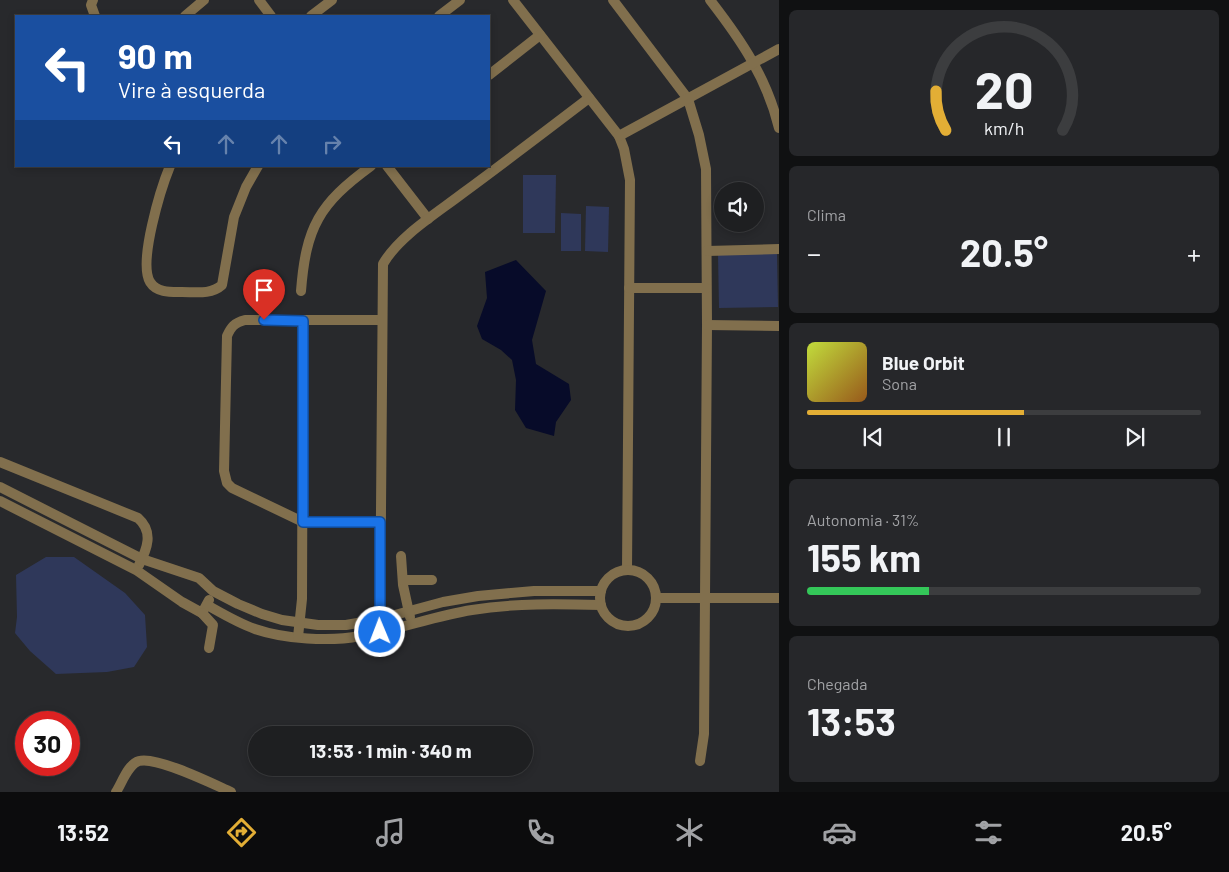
<!DOCTYPE html>
<html lang="pt">
<head>
<meta charset="utf-8">
<style>
	:root { --surface:#1e1f21; --page:#26272a; --text:#f1f3f6; --muted:#a1a2a5; --line:#3c3d3f; --accent:#e3ae35 }
	body { margin:0; font-family:Barlow,sans-serif; background:var(--page); color:var(--text); height:100vh; display:flex; flex-direction:column; font-size:19px; white-space:nowrap }
	* { box-sizing:border-box; margin:0 }
	p { font-size:16px; color:var(--muted) }
	.icon { flex:none; width:28px; height:28px; fill:none; stroke:currentColor; stroke-width:2; stroke-linecap:round; stroke-linejoin:round }
	.map { position:relative; flex:1; overflow:hidden }
	.sheet { display:flex; flex-direction:column; gap:10px; padding:10px; background:#101112; width:450px }
	.sheet>* { flex:none }
	.banner { position:absolute; left:15px; top:15px; width:475px; height:152px; border-radius:0px; box-shadow:0 2px 8px #0003,0 0 0 1px var(--line); background:#1a4fa0; color:#fff; overflow:hidden }
	.controls { position:absolute; left:714px; top:182px; display:grid; gap:10px }
	.controls a { display:grid; place-items:center; width:50px; height:50px; border-radius:50%; background:var(--surface); box-shadow:0 2px 8px #0003,0 0 0 1px var(--line); font-size:25px }
	.speed { position:absolute; left:15px; top:711px; display:flex; gap:10px; font-size:25px; font-weight:700; text-align:center }
	.speed>* { display:grid; place-content:center; width:65px; height:65px; border-radius:50%; background:var(--surface); box-shadow:0 2px 8px #0003,0 0 0 1px var(--line); line-height:1 }
	.speed .limit { border:8px solid #d22; background:#fff; color:#111 }
	.pin { position:absolute; display:grid; place-items:center; width:42px; height:42px; color:#fff; margin:-51px -21px; border-radius:50% 50% 50% 0; rotate:-45deg; box-shadow:0 0 5px #0007 }
	.pin .icon { rotate:45deg }
	.me { position:absolute; width:55px; margin:-28px; rotate:359deg; stroke-linejoin:round; filter:drop-shadow(0 0 4px #0008) }
	.turn { display:flex; align-items:center; gap:18px; height:105px; padding:0 20px; font-size:22px }
	.turn .icon { width:65px; height:65px; stroke-width:2.5 }
	.turn b { display:block; font-size:35px; line-height:42px }
	.lanes { display:flex; align-items:center; height:48px; padding:0 20px; background:#0003; justify-content:center; gap:25px; direction:ltr }
	.lanes .off { opacity:.35 }
	.big { font-size:38px; font-weight:700; line-height:1.1 }
	.sheet .tile { flex:1; display:flex; flex-direction:column; justify-content:center; gap:8px; min-width:0; padding:0 18px; border-radius:8px; background:var(--page) }
	.sheet .dial { align-items:center; gap:0 }
	.dial svg { height:130px; overflow:visible; fill:none; stroke:var(--line); stroke-width:7; stroke-linecap:round; text-anchor:middle }
	.dial text { fill:var(--text); stroke:none }
	.song { display:flex; align-items:center; gap:15px }
	.cover { width:60px; height:60px; border-radius:8px; background:linear-gradient(135deg,hsl(70 70% 55%),hsl(30 70% 35%)) }
	.played { height:5px; border-radius:2px; background:linear-gradient(90deg,var(--accent) 55%,var(--line) 55%) }
	.keys { display:flex; justify-content:space-around; direction:ltr }
	.heat { display:flex; justify-content:space-between; align-items:center; font-size:28px; direction:ltr }
	.charge { height:8px; border-radius:4px; background:linear-gradient(90deg,#34c759 31%,var(--line) 0) }
	.trip { position:absolute; left:248px; top:726px; width:285px; height:50px; border-radius:25px; background:var(--surface); box-shadow:0 2px 8px #0003,0 0 0 1px var(--line); font-weight:700; line-height:50px; text-align:center }
	.menu { display:flex; height:80px; justify-content:space-around; align-items:center; background:#0c0c0d; color:var(--muted) }
	.menu .icon { width:35px; height:35px }
	.menu .current { color:var(--accent) }
	.menu b { font-size:22px; color:var(--text) }
	main { display:flex; flex:1; min-height:0 }
	.map>svg:first-child { display:block }
	.green { fill:#2f385a }
	.water { fill:#070b29 }
	.lines { fill:none; stroke-linecap:round; stroke-linejoin:round }
	.minor { stroke:#816f4d; stroke-width:10 }
	.route-casing { stroke:#114b97; stroke-width:12 }
	.route { stroke:#1a73e8; stroke-width:9 }
</style>
</head>
<body>
<main>
<div class="map">
<svg width="779" height="792" viewBox="0 0 779 792">
	<rect width="100%" height="100%" fill="#28292c"/>
	<g class="green">
		<polygon points="523,175 556,175 555,233 523,233"/>
		<polygon points="586,206 609,207 608,252 585,251"/>
		<polygon points="561,213 581,214 581,251 561,251"/>
		<polygon points="718,254 777,254 778,307 719,308"/>
		<polygon points="46,557 74,557 125,593 145,615 147,647 134,667 107,672 56,674 30,651 15,633 17,617 16,575"/>
	</g>
	<polygon class="water" points="516,260 546,291 532,340 536,364 569,384 571,400 556,422 554,436 526,428 515,410 516,380 512,360 501,350 482,339 477,326 487,298 485,272"/>
	<g class="lines">
		<g class="minor">
			<polyline points="93,0 91,5 95,16"/>
			<polyline points="259,0 271,16"/>
			<polyline points="513,0 619,136 624,149 630,180 627,570"/>
			<polyline points="613,0 688,99 699,135 706,169 707,325 704,734 700,761"/>
			<path d="M710,0C741,40 767,78 779,128"/>
			<polyline points="185,16 204,0"/>
			<polyline points="311,16 332,0"/>
			<polyline points="439,16 460,0"/>
			<polyline points="489,75 540,35"/>
			<polyline points="619,136 779,49"/>
			<path d="M170,166C161,188 138,262 150,282C157,293 171,292 182,292C195,292 211,295 222,285L234,217L246,187L258,166"/>
			<polyline points="387,166 428,219"/>
			<polyline points="707,251 779,249"/>
			<polyline points="629,288 706,288"/>
			<path d="M301,291C306,227 319,204 371,166"/>
			<polyline points="707,325 779,326"/>
			<path d="M0,462L138,518C154,532 147,549 139,565"/>
			<polyline points="0,487 142,559 199,578 213,591 238,604 262,614 282,620 318,625 346,625 380,619 443,602 478,596 534,591 601,591"/>
			<polyline points="0,501 136,570 182,602 202,613 209,600"/>
			<path d="M380,522H303L232,488L227,483L224,471L227,336C231,327 234,323 245,320H381"/>
			<polyline points="401,556 403,585 410,617"/>
			<circle cx="628" cy="598" r="28"/>
			<polyline points="403,580 432,580"/>
			<polyline points="657,598 779,598"/>
			<path d="M207,605C223,614 238,623 255,629C284,639 330,642 360,636C398,630 434,616 472,610C515,603 558,604 601,605"/>
			<polyline points="202,613 213,625 209,648"/>
			<path d="M380,632L383,264C399,236 437,213 463,193C505,162 547,130 589,98"/>
			<polyline points="298,637 302,599 303,321"/>
			<path d="M116,792C122,783 128,764 139,761C157,756 213,784 231,792"/>
		</g>
	</g>
	<g class="lines">
		<defs>
			<polyline id="route" points="264,320 303,321 303,522 380,522 380,632"/>
		</defs>
		<use href="#route" class="route-casing"/>
		<use href="#route" class="route"/>
	</g>
</svg>
<div class="controls">
<a><svg class="icon" aria-label="sound" viewBox="0 0 24 24"><path d="M4 9h4l5-4v14l-5-4H4zM17 9q2 3 0 6"/></svg></a>
</div>
<div class="speed"><div class="limit">30</div></div>
<div class="pin" style="left:264px;top:320px;background:#d93025"><svg class="icon" aria-label="arrive" viewBox="0 0 24 24"><path d="M6 21V4h12l-3 4 3 4H6"/></svg></div>
<svg class="me" style="left:380px;top:632px" viewBox="-20 -20 40 40"><circle r="17" fill="#1a73e8" stroke="#fff" stroke-width="3"/><path d="M0-11L8 9 0 5-8 9z" fill="#fff"/></svg>
<div class="trip">13:53 · 1 min · 340 m</div>
<div class="banner">
<div class="turn"><svg class="icon" aria-label="left" viewBox="0 0 24 24"><path d="M17 20v-9H6M10 6l-5 5 5 5"/></svg><div><b>90 m</b>Vire à esquerda</div></div>
<div class="lanes"><svg class="icon" aria-label="left" viewBox="0 0 24 24"><path d="M17 20v-9H6M10 6l-5 5 5 5"/></svg><svg class="icon off" aria-label="ahead" viewBox="0 0 24 24"><path d="M12 20V5M6 11l6-6 6 6"/></svg><svg class="icon off" aria-label="ahead" viewBox="0 0 24 24"><path d="M12 20V5M6 11l6-6 6 6"/></svg><svg class="icon off" aria-label="right" viewBox="0 0 24 24"><path d="M7 20v-9h11M14 6l5 5-5 5"/></svg></div>
</div>
</div>
<section class="sheet">
<div class="tile dial"><svg viewBox="0 0 100 80">
<path d="M14 69A42 42 0 1 1 86 69"/>
<path d="M14 69A42 42 0 0 1 8 45" stroke="#e3ae35"/>
<text x="50" y="56" font-size="32" font-weight="700">20</text>
<text x="50" y="72" font-size="11">km/h</text>
</svg></div>
<div class="tile"><p>Clima</p>
<div class="heat"><a>−</a><b class="big">20.5°</b><a>+</a></div>
</div>
<div class="tile">
<div class="song"><i class="cover"></i><div><b>Blue Orbit</b><p>Sona</p></div></div>
<div class="played"></div>
<div class="keys"><svg class="icon" aria-label="previous" viewBox="0 0 24 24"><path d="M18 5L8 12l10 7zM5 5v14"/></svg><svg class="icon" aria-label="pause" viewBox="0 0 24 24"><path d="M8 5v14M16 5v14"/></svg><svg class="icon" aria-label="next" viewBox="0 0 24 24"><path d="M6 5l10 7-10 7zM19 5v14"/></svg></div>
</div>
<div class="tile"><p>Autonomia · 31%</p><b class="big">155 km</b><div class="charge"></div></div>
<div class="tile"><p>Chegada</p><b class="big">13:53</b></div>
</section>
</main>
<nav class="menu">
<b>13:52</b>
<svg class="icon current" aria-label="directions" viewBox="0 0 24 24"><path d="M12 3l9 9-9 9-9-9zM9 14v-3h6M13 9l2 2-2 2"/></svg>
<svg class="icon" aria-label="music" viewBox="0 0 24 24"><path d="M9 18V5l10-2v13"/><circle cx="6" cy="18" r="3"/><circle cx="16" cy="16" r="3"/></svg>
<svg class="icon" aria-label="phone" viewBox="0 0 24 24"><path d="M5 4h4l2 5-3 2q2 4 5 5l2-3 5 2v4C11 20 4 13 5 4z"/></svg>
<svg class="icon" aria-label="climate" viewBox="0 0 24 24"><path d="M12 3v18M4 7l16 10M4 17L20 7"/></svg>
<svg class="icon" aria-label="car" viewBox="0 0 24 24"><path d="M5 17H2v-5l4-1 3-4h7l3 4 3 1v5h-3M9 17h6M6 11h13"/><circle cx="7" cy="17" r="2"/><circle cx="17" cy="17" r="2"/></svg>
<svg class="icon" aria-label="filters" viewBox="0 0 24 24"><path d="M4 7h16M4 17h16"/><circle cx="9" cy="7" r="2"/><circle cx="15" cy="17" r="2"/></svg>
<b>20.5°</b>
</nav>
</body>
</html>
